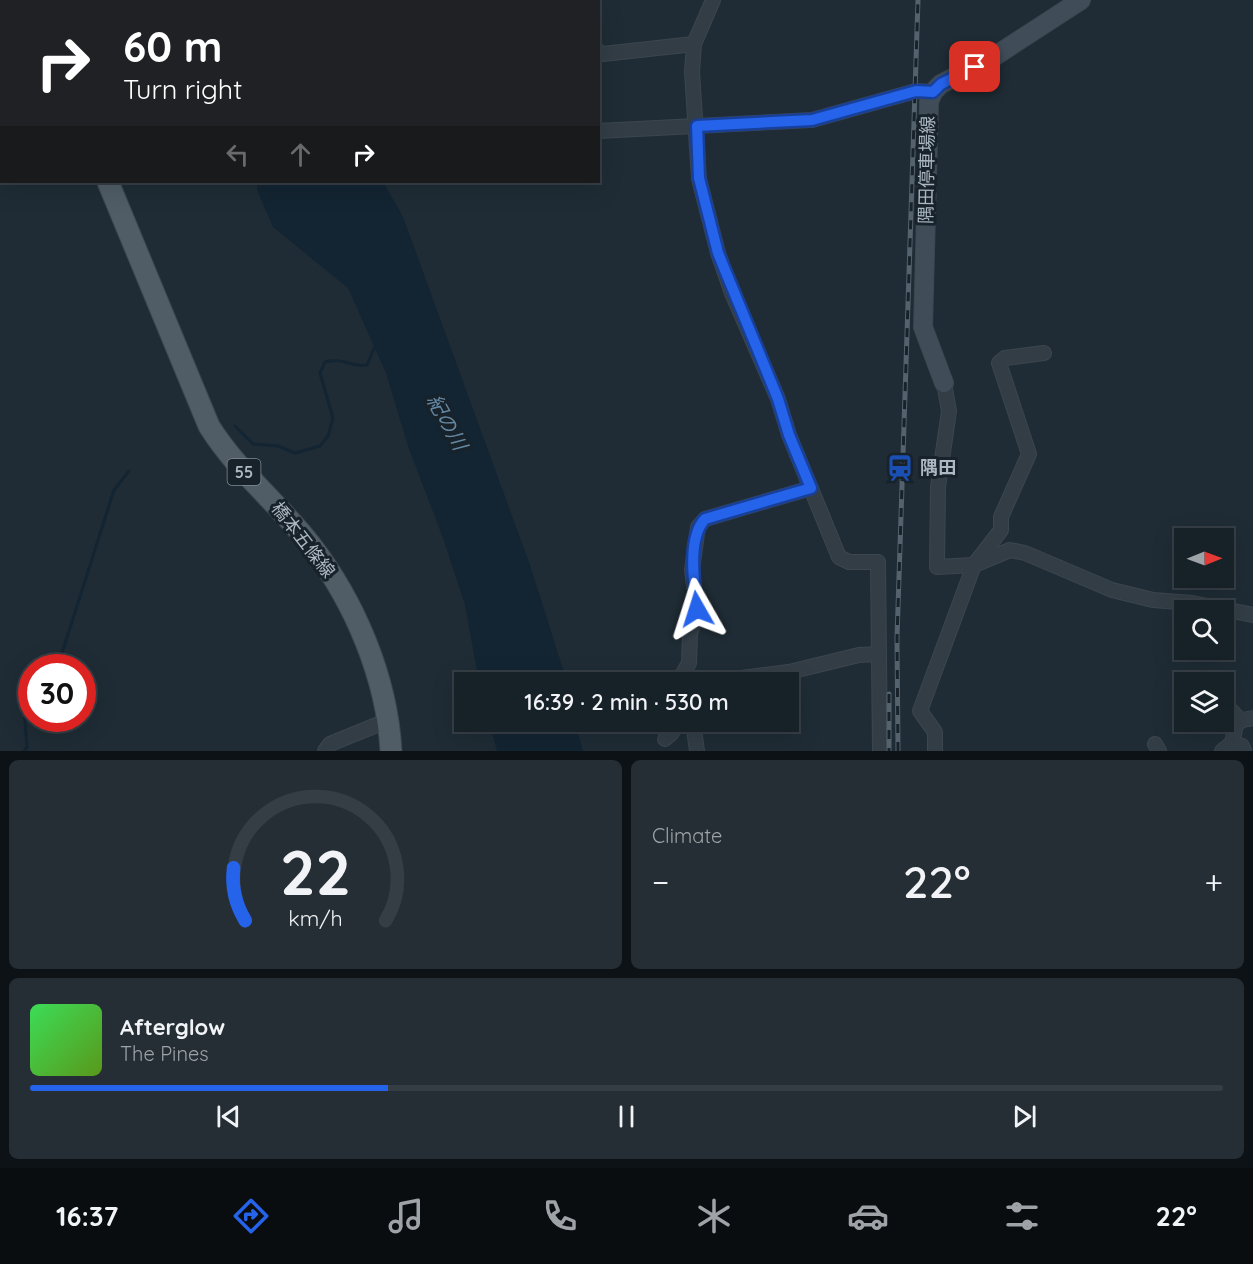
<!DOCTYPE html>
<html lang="en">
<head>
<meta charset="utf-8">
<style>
	:root { --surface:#172128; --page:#242e34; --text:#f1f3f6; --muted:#9ea3a8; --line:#363e45; --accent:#2563eb }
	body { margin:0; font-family:Quicksand,"Noto Sans JP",sans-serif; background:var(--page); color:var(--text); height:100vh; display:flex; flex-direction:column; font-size:22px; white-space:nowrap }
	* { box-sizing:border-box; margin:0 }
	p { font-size:20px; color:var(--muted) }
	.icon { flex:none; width:33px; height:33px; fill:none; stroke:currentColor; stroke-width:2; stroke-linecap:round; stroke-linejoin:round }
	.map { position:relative; height:751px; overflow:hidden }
	.drawer { display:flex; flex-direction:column; gap:9px; padding:9px; background:#0d1216; flex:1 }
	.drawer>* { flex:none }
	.hud { position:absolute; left:0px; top:0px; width:600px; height:183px; box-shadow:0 6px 24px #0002,0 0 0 2px var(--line); background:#202124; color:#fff; overflow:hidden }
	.needle { width:39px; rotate:89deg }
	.tools { position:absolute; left:1174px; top:528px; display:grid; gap:12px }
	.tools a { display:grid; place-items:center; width:60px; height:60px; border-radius:0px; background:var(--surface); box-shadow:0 6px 24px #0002,0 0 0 2px var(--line); font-size:30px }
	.speed { position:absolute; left:18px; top:654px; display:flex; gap:12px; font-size:30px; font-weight:700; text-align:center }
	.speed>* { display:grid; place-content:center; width:78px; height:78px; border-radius:50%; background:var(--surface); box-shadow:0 6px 24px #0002,0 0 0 2px var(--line); line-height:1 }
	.speed .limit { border:9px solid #d22; background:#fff; color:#111 }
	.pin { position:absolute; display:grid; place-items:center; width:51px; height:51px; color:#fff; margin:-26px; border-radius:12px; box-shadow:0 3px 9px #0006 }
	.me { position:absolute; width:66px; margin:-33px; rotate:354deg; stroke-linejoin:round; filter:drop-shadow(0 0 4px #0008) }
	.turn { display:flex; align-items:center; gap:21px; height:126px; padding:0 24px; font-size:27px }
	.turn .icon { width:78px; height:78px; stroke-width:2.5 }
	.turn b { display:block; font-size:42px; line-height:51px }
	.lanes { display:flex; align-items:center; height:57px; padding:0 24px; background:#0003; justify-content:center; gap:30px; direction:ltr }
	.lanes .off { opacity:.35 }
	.big { font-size:45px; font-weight:600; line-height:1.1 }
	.drawer .widget { flex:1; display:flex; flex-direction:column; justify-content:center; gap:9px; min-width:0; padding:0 21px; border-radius:9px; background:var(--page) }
	.drawer .dial { align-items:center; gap:0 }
	.dial svg { height:156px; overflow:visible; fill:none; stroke:var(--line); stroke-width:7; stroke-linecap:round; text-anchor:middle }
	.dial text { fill:var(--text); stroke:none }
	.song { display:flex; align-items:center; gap:18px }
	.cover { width:72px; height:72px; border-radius:9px; background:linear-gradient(135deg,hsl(130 70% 55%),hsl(90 70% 35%)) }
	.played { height:6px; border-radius:3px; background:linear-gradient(90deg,var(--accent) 30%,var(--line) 30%) }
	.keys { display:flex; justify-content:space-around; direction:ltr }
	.heat { display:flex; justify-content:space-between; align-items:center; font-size:33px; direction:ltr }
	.drawer .tiles { flex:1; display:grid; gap:9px; grid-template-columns:1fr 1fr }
	.widget:last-child { grid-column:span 2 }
	.trip { position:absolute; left:454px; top:672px; width:345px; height:60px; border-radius:0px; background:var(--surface); box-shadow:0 6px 24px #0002,0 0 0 2px var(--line); font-weight:600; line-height:60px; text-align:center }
	.tab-bar { display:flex; height:96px; justify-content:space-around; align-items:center; background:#090d10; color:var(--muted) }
	.tab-bar .icon { width:42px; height:42px }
	.tab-bar .selected { color:var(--accent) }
	.tab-bar b { font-size:27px; color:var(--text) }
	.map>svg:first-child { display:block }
	.water { fill:#132432 }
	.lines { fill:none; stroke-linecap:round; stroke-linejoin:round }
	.stream { stroke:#132432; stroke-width:3 }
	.minor-casing { stroke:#3c464f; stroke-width:16 }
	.secondary-casing { stroke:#3c464f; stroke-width:20 }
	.primary-casing { stroke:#3c464f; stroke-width:23 }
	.minor { stroke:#323d46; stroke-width:14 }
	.secondary { stroke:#404d59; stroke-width:18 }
	.primary { stroke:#505d66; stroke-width:21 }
	.rail-casing { stroke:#54626d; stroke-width:5 }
	.rail { stroke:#18222a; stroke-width:3; stroke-dasharray:9; stroke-linecap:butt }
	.route-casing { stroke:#184099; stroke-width:15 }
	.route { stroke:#2563eb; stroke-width:10 }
	.labels { text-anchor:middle; stroke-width:6; stroke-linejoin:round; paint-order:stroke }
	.shield { fill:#18222a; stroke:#808b95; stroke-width:1.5 }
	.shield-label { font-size:16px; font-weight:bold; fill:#acb8c3 }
	.street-label { font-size:18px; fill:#acb8c3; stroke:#18222a }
	.poi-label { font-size:18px; font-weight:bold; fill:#acb8c3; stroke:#18222a; text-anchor:start }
	.water-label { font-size:20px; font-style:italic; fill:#6488a3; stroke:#18222a }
</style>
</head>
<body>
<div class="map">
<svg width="1253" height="751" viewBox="0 0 1253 751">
	<rect width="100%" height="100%" fill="#1f2c35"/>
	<g class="water">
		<polygon points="258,182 383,182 403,217 531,568 567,682 479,682 465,605 443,538 408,446 386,373 348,288 273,227 257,190"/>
		<polygon points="489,722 575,722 583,751 497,751"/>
	</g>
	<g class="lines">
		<g class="stream">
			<path d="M235,426L253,444L278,446L295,453L320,446L328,436L333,418L320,373L325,362C345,357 352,368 367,365L375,346"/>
			<polyline points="50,668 62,653 114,490 129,471"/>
			<polyline points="24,751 27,747 23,696 32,684"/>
		</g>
		<defs>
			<g id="minor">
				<polyline points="28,0 28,2"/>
				<polyline points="406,0 406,2"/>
				<polyline points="498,0 498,2"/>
				<polyline points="713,0 694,44 692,72 699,179 718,253 732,293 778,399 789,435 839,557 849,562 878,562 880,751"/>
				<polyline points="598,51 603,54 694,44"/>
				<polyline points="598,131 812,120 916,91 933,92"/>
				<polyline points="0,155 2,154"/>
				<polyline points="944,383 949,411 938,487 937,567 974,565 1010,550 1025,553 1112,590 1153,600 1192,603 1253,615"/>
				<polyline points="678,682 689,663 690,634 697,609 692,570 698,527 705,519 811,488"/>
				<polyline points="710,682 789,672 859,655 878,654"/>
				<polyline points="1224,703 1241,721"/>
				<polyline points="693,722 697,751"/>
				<polyline points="665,739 672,733 675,722"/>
				<polyline points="1232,743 1242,746 1244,751"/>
				<polyline points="1155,744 1159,751"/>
				<polyline points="325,751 330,744 389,720"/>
				<polyline points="935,751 935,732 920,711 974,565 1001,530 1001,517 1029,454 999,363 1005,358 1044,353"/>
				<polyline points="1222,751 1232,743 1237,721 1253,718"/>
			</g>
			<polyline id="secondary" points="944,383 923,327 929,102 933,92 941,84 992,58 1081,0"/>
			<g id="primary">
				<polyline points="44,0 45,2"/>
				<path d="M108,182L209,426C237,471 278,503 310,544C355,602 387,678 391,751"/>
			</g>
		</defs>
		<use href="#minor" class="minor-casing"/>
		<use href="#secondary" class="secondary-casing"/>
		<use href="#primary" class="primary-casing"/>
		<use href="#minor" class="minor"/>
		<use href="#secondary" class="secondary"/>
		<use href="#primary" class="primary"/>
		<defs>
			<g id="rail">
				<polyline points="889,694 889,751"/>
				<polyline points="898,751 897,638 918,0"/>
			</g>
		</defs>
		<use href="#rail" class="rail-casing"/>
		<use href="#rail" class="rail"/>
	</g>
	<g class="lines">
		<defs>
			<path id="route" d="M697,609C694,584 687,538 705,519L811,488L789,435L778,399L718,253L699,178L697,126L812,120L916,91L933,92L941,84L975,67"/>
		</defs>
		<use href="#route" class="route-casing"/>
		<use href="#route" class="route"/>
	</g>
	<defs>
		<symbol id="station-bare" viewBox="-9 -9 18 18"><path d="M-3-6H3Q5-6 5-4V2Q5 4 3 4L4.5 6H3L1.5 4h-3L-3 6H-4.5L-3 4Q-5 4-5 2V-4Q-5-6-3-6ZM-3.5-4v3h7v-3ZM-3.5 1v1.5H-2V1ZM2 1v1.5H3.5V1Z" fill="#1a4fb4" stroke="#18222a" stroke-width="2.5" paint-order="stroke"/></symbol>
	</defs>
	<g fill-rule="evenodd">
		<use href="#station-bare" x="881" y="449" width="38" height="38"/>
	</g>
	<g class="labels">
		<rect class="shield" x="227.5" y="459" width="33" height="26" rx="4.5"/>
		<g class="shield-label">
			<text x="244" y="478">55</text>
		</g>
		<g class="street-label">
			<text transform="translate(927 170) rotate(-89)" y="6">隅田停車場線</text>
			<text transform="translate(303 540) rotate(52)" y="6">橋本五條線</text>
		</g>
		<g class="poi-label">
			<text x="920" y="474">隅田</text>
		</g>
		<g class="water-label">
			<text transform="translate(447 422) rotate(61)" y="7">紀の川</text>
		</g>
	</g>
</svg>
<div class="tools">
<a><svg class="needle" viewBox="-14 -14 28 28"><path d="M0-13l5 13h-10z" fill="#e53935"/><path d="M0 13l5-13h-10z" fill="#9ea3a8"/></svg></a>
<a><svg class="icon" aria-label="search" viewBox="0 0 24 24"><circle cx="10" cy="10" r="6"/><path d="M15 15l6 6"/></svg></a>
<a><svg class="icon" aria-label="layers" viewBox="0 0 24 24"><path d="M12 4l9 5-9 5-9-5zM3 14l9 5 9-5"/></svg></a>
</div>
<div class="speed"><div class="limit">30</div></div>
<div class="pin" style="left:975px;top:67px;background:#d93025"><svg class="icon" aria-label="arrive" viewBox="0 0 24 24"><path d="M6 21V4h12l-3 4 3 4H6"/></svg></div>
<svg class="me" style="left:697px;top:609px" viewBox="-20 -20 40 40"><path d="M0-17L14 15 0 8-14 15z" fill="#2563eb" stroke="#fff" stroke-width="4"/></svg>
<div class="trip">16:39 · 2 min · 530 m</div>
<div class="hud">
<div class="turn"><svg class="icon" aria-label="right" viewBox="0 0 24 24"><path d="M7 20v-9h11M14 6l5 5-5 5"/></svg><div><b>60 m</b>Turn right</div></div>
<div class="lanes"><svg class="icon off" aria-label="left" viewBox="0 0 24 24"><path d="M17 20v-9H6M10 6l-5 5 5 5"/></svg><svg class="icon off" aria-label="ahead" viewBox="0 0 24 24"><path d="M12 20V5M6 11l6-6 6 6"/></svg><svg class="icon" aria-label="right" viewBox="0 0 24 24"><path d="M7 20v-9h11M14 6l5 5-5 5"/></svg></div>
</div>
</div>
<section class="drawer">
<div class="tiles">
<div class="widget dial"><svg viewBox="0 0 100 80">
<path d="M14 69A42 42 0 1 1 86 69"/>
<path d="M14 69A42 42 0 0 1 8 42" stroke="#2563eb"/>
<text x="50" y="56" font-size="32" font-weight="700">22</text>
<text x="50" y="72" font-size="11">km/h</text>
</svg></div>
<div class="widget"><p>Climate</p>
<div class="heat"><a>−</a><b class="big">22°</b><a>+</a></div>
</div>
<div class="widget">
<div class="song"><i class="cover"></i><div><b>Afterglow</b><p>The Pines</p></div></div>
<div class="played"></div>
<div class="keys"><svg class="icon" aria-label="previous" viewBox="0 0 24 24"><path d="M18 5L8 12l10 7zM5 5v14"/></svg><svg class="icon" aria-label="pause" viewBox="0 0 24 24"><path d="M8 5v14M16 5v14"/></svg><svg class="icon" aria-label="next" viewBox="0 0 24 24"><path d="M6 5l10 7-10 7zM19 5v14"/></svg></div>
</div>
</div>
</section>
<nav class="tab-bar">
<b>16:37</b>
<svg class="icon selected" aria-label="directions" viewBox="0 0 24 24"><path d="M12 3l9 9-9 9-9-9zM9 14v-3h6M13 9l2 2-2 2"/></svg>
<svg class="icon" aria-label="music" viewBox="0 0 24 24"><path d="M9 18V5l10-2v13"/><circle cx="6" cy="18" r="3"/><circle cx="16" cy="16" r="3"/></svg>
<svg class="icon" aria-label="phone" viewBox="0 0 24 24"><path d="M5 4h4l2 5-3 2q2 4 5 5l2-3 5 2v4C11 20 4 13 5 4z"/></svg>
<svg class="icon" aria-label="climate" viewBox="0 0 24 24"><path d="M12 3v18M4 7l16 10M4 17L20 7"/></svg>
<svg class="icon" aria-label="car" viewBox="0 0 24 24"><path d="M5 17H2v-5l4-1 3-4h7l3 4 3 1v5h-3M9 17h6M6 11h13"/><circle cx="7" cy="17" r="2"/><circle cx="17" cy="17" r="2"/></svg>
<svg class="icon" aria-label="filters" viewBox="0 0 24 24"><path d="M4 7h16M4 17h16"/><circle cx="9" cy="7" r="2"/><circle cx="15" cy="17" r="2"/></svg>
<b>22°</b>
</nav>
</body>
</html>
